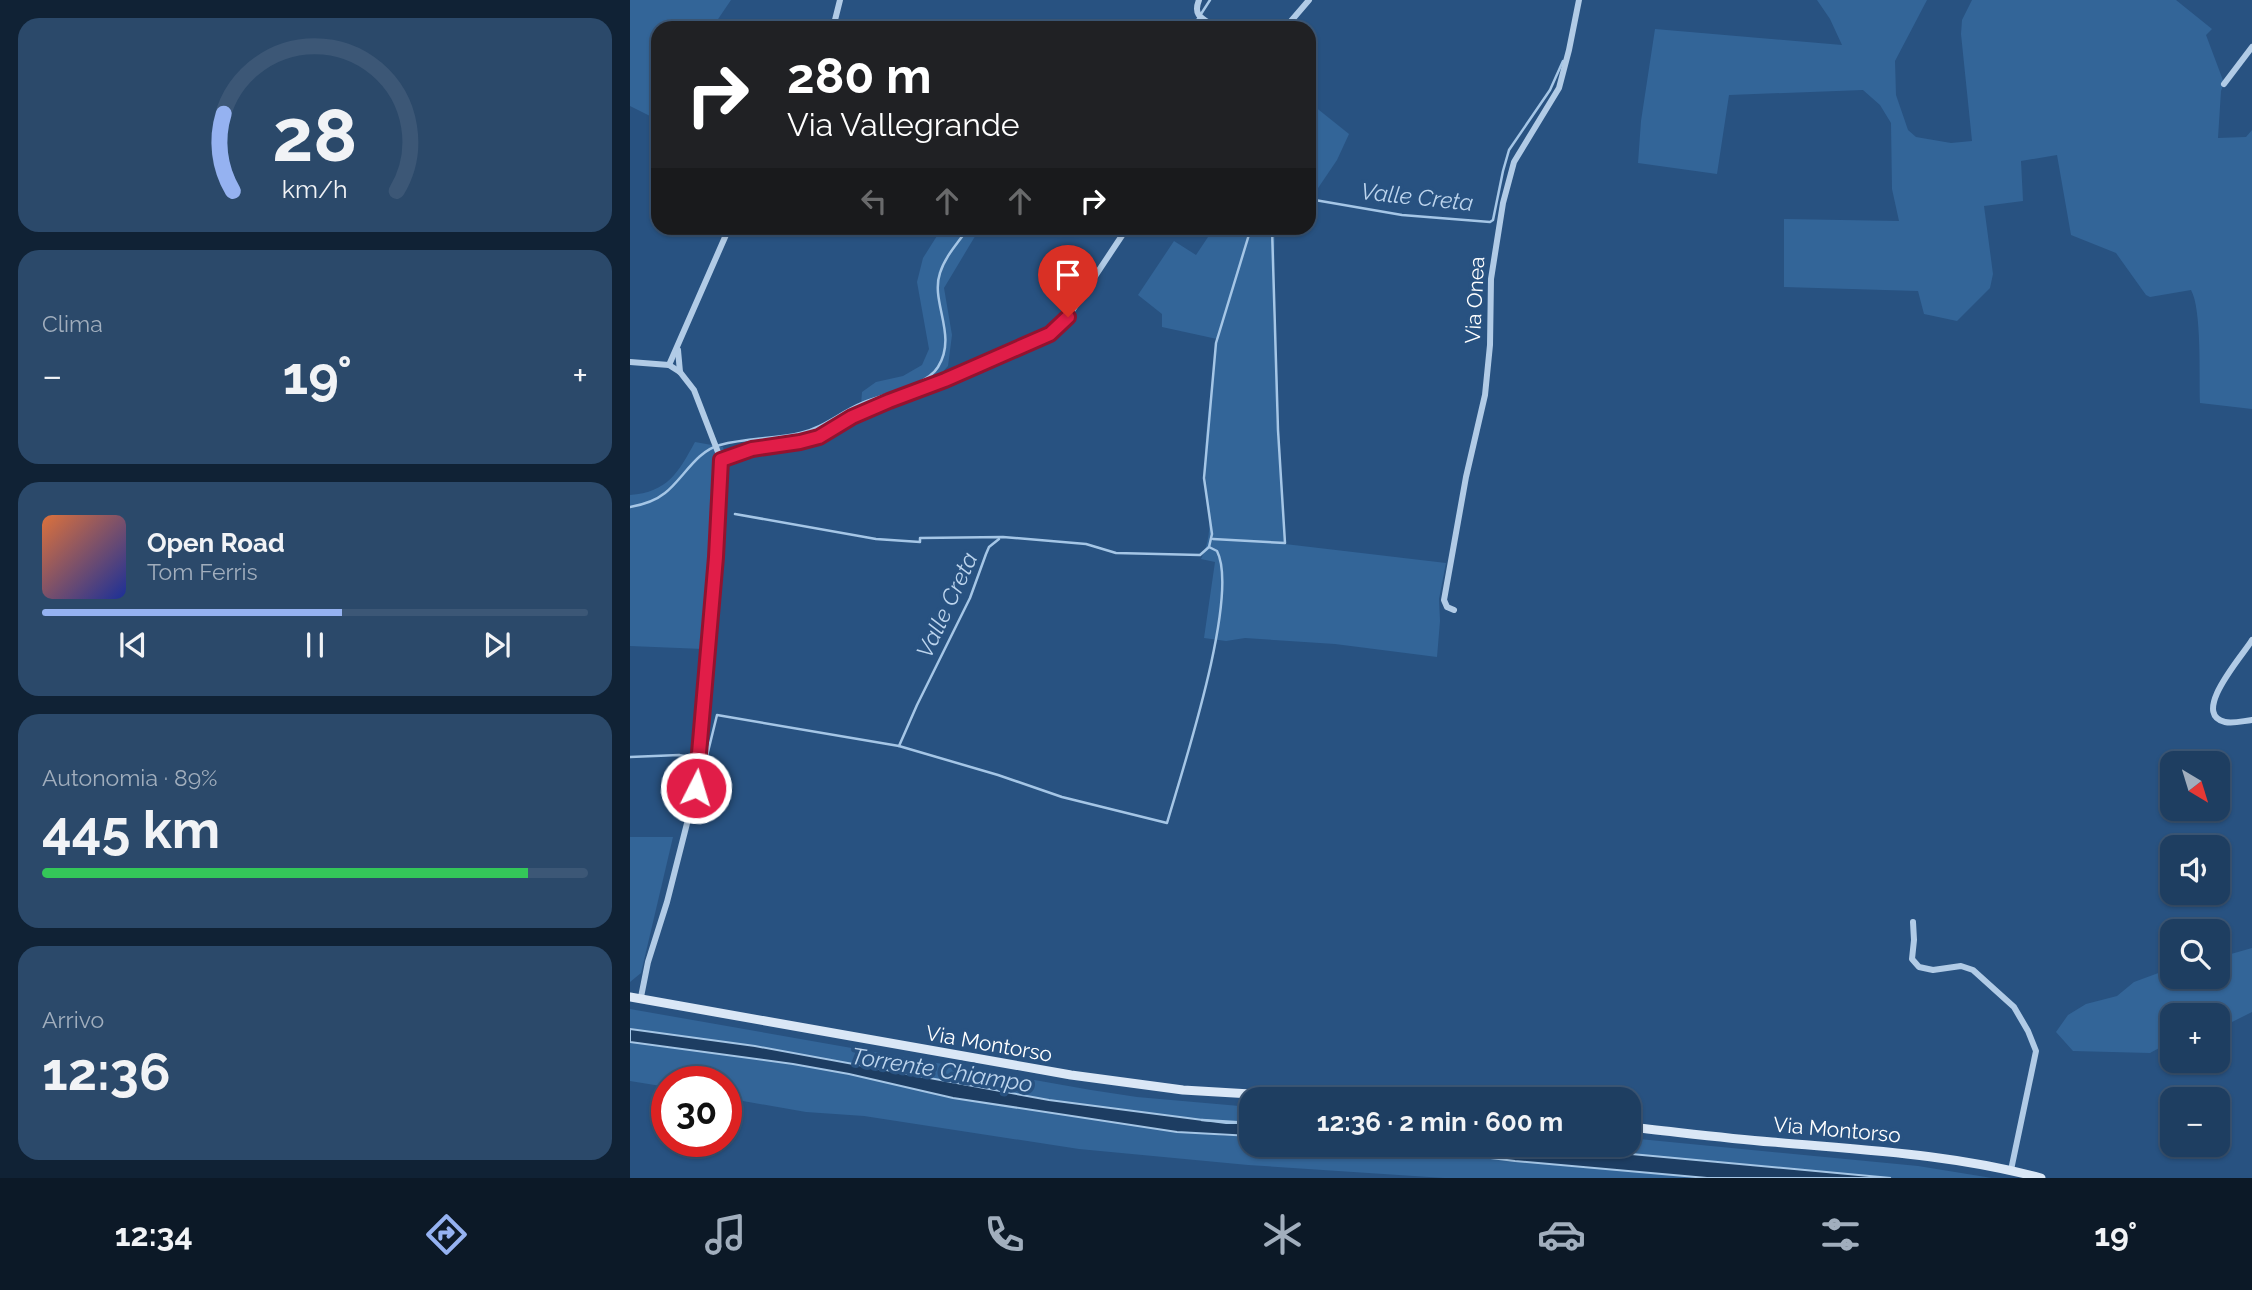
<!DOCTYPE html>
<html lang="it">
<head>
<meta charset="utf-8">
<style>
	:root { --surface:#1e3e61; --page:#2b496a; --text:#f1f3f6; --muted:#a1aebd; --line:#3c5776; --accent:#95b2f1 }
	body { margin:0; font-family:Raleway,sans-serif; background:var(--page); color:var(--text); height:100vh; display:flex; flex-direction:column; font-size:26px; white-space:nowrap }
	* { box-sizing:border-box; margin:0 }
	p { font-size:23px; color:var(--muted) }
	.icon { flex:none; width:38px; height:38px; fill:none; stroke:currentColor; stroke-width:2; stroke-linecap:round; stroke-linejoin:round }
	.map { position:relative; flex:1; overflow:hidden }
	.side { display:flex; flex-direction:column; gap:18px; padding:18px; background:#102235; width:630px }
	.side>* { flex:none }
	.banner { position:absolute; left:21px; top:21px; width:665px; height:214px; border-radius:21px; box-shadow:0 2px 5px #0004,0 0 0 2px var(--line); background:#202124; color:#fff; overflow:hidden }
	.needle { width:46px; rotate:142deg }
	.fabs { position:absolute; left:1530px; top:751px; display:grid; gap:14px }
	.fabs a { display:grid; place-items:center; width:70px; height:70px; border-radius:14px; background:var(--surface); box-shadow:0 2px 5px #0004,0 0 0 2px var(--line); font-size:35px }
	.speed { position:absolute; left:21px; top:1066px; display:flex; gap:14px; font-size:35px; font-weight:700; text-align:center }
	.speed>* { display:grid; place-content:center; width:91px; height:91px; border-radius:50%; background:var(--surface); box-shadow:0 2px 5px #0004,0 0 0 2px var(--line); line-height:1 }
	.speed .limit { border:10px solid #d22; background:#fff; color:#111 }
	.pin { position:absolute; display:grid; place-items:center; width:60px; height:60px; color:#fff; margin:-72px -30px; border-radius:50% 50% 50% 0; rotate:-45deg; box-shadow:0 0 7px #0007 }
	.pin .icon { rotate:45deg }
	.me { position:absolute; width:77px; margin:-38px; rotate:5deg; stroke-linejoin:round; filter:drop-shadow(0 0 5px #0008) }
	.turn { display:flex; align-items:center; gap:24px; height:147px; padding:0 21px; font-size:32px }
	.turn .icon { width:91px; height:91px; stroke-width:2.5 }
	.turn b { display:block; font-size:49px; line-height:60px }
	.lanes { display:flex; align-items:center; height:66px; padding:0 21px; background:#0003; justify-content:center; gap:35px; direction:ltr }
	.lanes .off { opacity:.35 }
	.big { font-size:52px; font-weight:700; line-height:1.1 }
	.side .card { flex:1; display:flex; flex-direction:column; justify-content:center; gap:10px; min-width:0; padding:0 24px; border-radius:21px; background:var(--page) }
	.side .dial { align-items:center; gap:0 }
	.dial svg { height:182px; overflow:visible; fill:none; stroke:var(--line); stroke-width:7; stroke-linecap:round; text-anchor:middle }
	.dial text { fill:var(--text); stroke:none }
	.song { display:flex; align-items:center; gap:21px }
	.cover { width:84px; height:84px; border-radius:10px; background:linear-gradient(135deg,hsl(20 70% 55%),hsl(230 70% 35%)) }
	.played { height:7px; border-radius:4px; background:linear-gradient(90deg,var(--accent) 55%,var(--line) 55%) }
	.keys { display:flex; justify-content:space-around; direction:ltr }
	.heat { display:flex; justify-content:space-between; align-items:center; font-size:38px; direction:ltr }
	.charge { height:10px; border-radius:5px; background:linear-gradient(90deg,#34c759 89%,var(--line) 0) }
	.trip { position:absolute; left:609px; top:1087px; width:402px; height:70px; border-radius:21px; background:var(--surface); box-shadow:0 2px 5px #0004,0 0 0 2px var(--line); font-weight:700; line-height:70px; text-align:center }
	.tab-bar { display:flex; height:112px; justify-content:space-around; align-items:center; background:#0c1927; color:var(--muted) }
	.tab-bar .icon { width:49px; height:49px }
	.tab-bar .active { color:var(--accent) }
	.tab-bar b { font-size:32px; color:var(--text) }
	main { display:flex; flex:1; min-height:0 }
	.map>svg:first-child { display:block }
	.green { fill:#336598 }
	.water { fill:#1d3d62; stroke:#a5c6e6; stroke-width:2 }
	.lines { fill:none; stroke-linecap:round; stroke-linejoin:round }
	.stream { stroke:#a5c6e6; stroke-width:2.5 }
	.minor { stroke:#b1cbe6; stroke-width:6 }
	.secondary { stroke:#dae7f6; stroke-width:9 }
	.route-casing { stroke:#92132f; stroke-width:18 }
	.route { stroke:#e11d48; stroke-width:12 }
	.labels { text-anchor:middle; stroke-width:7; stroke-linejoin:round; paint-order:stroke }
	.street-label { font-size:21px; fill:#fff; stroke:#285281 }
	.water-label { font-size:23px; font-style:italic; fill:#bcd4ed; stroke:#285281 }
</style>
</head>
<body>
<main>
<section class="side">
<div class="card dial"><svg viewBox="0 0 100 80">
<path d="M14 69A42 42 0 1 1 86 69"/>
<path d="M14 69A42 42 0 0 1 10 35" stroke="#95b2f1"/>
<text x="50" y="56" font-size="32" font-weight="700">28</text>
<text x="50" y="72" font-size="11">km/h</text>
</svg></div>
<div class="card"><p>Clima</p>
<div class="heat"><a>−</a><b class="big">19°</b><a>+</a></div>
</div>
<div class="card">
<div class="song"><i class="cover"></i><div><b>Open Road</b><p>Tom Ferris</p></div></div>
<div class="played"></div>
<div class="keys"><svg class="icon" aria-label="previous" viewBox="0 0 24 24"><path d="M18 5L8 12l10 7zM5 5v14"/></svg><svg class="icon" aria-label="pause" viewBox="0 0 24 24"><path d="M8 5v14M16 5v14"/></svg><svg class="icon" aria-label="next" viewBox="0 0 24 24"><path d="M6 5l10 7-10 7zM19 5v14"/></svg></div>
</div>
<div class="card"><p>Autonomia · 89%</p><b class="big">445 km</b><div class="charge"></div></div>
<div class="card"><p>Arrivo</p><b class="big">12:36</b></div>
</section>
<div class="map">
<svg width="1622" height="1178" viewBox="0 0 1622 1178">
	<rect width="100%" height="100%" fill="#285281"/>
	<g class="green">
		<polygon points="0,0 101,0 82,28 28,28 28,120 0,106"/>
		<path d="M1187,0H1297L1265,61L1266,95L1278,130L1286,137L1321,143L1342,141L1331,34L1332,20L1342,0H1546L1582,29L1576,35L1594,83L1591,91L1588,138L1616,137L1622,130V409L1570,403C1569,378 1572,309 1561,290L1520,297L1516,295L1486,253L1441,235L1427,155L1391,161L1393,201L1354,206L1363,274L1360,288L1327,321L1294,314L1288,291L1154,287V219L1269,221L1262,189L1261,123L1250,105L1233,90L1099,95L1087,174L1008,163L1011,121L1025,29L1212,45L1200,19Z"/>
		<polygon points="679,102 719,134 707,160 682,197 679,198"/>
		<polygon points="312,228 350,228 314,288 322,335 318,366 307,378 293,385 231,405 232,392 246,382 273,376 292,365 299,349 287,282 293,258"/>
		<path d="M584,228H645L643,318L648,386L646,413L655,544L816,563L809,599L810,621L807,657L705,644L615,638L596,641L574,638L585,562L571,559C588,526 574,494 575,458C576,418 583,378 587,339L532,327V314L508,295L544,241L566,255Z"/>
		<path d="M65,442L93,447L97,463L94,502L82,527L73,649L0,646V495C38,492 48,473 65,442Z"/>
		<polygon points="0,837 43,837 11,973 0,982"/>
		<polygon points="1622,948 1622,1012 1602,1022 1587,1015 1565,1012 1562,1015 1542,1015 1542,1041 1520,1053 1443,1051 1426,1032 1438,1015 1456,1004 1487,996 1504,982 1542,968 1542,976 1587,976 1587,958"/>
		<polygon points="0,1009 461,1090 507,1097 621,1107 621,1123 596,1123 419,1100 125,1046 0,1029"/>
		<polygon points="0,1042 163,1064 595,1136 621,1136 621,1144 755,1145 885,1161 1077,1178 814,1178 618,1165 449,1149 234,1116 176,1112 96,1098 96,1082 37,1082 37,1087 0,1081"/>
		<polygon points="999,1138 1288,1166 1362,1178 1261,1178 899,1145 999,1144"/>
	</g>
	<g class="water">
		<polygon points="0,1029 125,1046 419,1100 596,1123 621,1123 621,1136 547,1132 323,1098 219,1074 163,1064 0,1042"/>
		<polygon points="899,1145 904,1145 1261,1178 1077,1178 885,1161 755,1145"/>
	</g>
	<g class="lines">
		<g class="stream">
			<polyline points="562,28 580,0"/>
			<polyline points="679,199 772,215 860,222 863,220 873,171 879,150 920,90 933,61"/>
			<path d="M0,507C12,505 25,501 35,493C53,479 66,451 90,445C116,438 144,439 170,433C193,428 210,412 232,403C252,394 296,387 308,367C328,335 300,302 310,273C315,256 329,242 338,228"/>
			<polyline points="105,514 246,539 290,542 290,538 373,537 456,544 486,553 570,555 579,547 582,534 574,478 586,343 621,228"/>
			<polyline points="583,539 655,543 648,430 642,228"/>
			<polyline points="269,746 287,705 340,598 356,554 359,547 369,539"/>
			<path d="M0,757L49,755L76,760L87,715L269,746L368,775L432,797L537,823C552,771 610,596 587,551L579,547"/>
			<polyline points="572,1120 621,1123"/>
		</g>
		<g class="minor">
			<path d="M569,0C562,17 574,19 587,28"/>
			<polyline points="203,28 210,0"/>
			<polyline points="655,28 679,0"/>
			<polyline points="1594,84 1622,47"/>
			<polyline points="48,350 50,372"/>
			<polyline points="0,362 39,365 50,372 64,390 91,460 86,557 66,788 37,902 18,962 11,997"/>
			<polyline points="39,365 99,228"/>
			<polyline points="91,460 122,449 170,442 189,437 222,417 259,401 306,383 420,334 438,317 497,228"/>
			<polyline points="824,610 817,607 814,600 836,477 855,395 860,345 861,279 873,203 884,162 929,88 939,50 949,0"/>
			<path d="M1622,640C1615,653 1559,714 1595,722C1603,724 1613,721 1622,720"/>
			<polyline points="1283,922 1284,940 1282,959 1289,967 1303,970 1331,966 1343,970 1384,1007 1398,1031 1406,1051 1381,1170"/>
		</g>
		<g class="secondary">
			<polyline points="0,997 441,1075 553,1090 705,1099"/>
			<path d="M999,1127C1047,1132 1094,1138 1142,1142C1232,1150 1323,1154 1411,1178"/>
		</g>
	</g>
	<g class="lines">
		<defs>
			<polyline id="route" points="66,788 86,557 91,460 122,449 170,442 189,437 222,417 259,401 315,380 420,334 438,317"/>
		</defs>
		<use href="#route" class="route-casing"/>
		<use href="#route" class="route"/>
	</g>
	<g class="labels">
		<g class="street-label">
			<text transform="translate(845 300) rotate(-87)" y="7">Via Onea</text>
			<text transform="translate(359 1044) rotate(10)" y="7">Via Montorso</text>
			<text transform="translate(1207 1130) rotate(5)" y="7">Via Montorso</text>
		</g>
		<g class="water-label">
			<text transform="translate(787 197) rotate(6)" y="8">Valle Creta</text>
			<text transform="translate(317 605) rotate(-65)" y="8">Valle Creta</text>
			<text transform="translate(312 1070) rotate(9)" y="8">Torrente Chiampo</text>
		</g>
	</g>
</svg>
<div class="fabs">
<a><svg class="needle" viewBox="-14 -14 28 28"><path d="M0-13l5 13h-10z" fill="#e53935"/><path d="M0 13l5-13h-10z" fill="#a1aebd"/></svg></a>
<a><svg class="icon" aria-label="sound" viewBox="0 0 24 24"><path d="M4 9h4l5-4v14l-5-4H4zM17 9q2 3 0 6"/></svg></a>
<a><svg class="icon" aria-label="search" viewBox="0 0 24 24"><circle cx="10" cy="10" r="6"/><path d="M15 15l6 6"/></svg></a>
<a>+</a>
<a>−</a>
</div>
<div class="speed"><div class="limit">30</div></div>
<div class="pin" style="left:438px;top:317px;background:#d93025"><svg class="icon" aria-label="arrive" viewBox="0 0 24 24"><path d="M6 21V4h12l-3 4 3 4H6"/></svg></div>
<svg class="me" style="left:66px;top:788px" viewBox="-20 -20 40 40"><circle r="17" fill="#e11d48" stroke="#fff" stroke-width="3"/><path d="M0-11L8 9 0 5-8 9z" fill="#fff"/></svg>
<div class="trip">12:36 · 2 min · 600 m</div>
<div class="banner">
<div class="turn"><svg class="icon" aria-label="right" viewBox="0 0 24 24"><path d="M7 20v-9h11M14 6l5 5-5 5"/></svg><div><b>280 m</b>Via Vallegrande</div></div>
<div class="lanes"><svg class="icon off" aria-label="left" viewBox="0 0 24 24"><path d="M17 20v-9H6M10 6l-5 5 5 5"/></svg><svg class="icon off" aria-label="ahead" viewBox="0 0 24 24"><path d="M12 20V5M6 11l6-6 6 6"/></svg><svg class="icon off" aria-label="ahead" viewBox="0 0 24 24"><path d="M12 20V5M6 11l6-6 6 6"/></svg><svg class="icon" aria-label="right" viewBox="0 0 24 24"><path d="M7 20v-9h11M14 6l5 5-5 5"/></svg></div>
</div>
</div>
</main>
<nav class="tab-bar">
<b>12:34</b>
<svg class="icon active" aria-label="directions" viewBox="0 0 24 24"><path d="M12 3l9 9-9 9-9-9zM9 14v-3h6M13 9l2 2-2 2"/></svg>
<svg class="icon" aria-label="music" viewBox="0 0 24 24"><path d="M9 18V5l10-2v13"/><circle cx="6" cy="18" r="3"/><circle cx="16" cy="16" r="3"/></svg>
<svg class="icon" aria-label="phone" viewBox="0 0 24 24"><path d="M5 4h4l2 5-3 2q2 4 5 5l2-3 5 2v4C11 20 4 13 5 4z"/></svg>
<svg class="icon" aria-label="climate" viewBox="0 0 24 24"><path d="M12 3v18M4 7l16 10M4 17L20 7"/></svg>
<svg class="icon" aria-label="car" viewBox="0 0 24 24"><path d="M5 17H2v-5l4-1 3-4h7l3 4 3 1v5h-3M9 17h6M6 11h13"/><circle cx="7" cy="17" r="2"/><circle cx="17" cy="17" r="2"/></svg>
<svg class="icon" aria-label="filters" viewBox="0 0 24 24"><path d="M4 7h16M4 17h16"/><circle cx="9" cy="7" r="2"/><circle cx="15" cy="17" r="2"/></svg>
<b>19°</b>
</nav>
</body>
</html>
